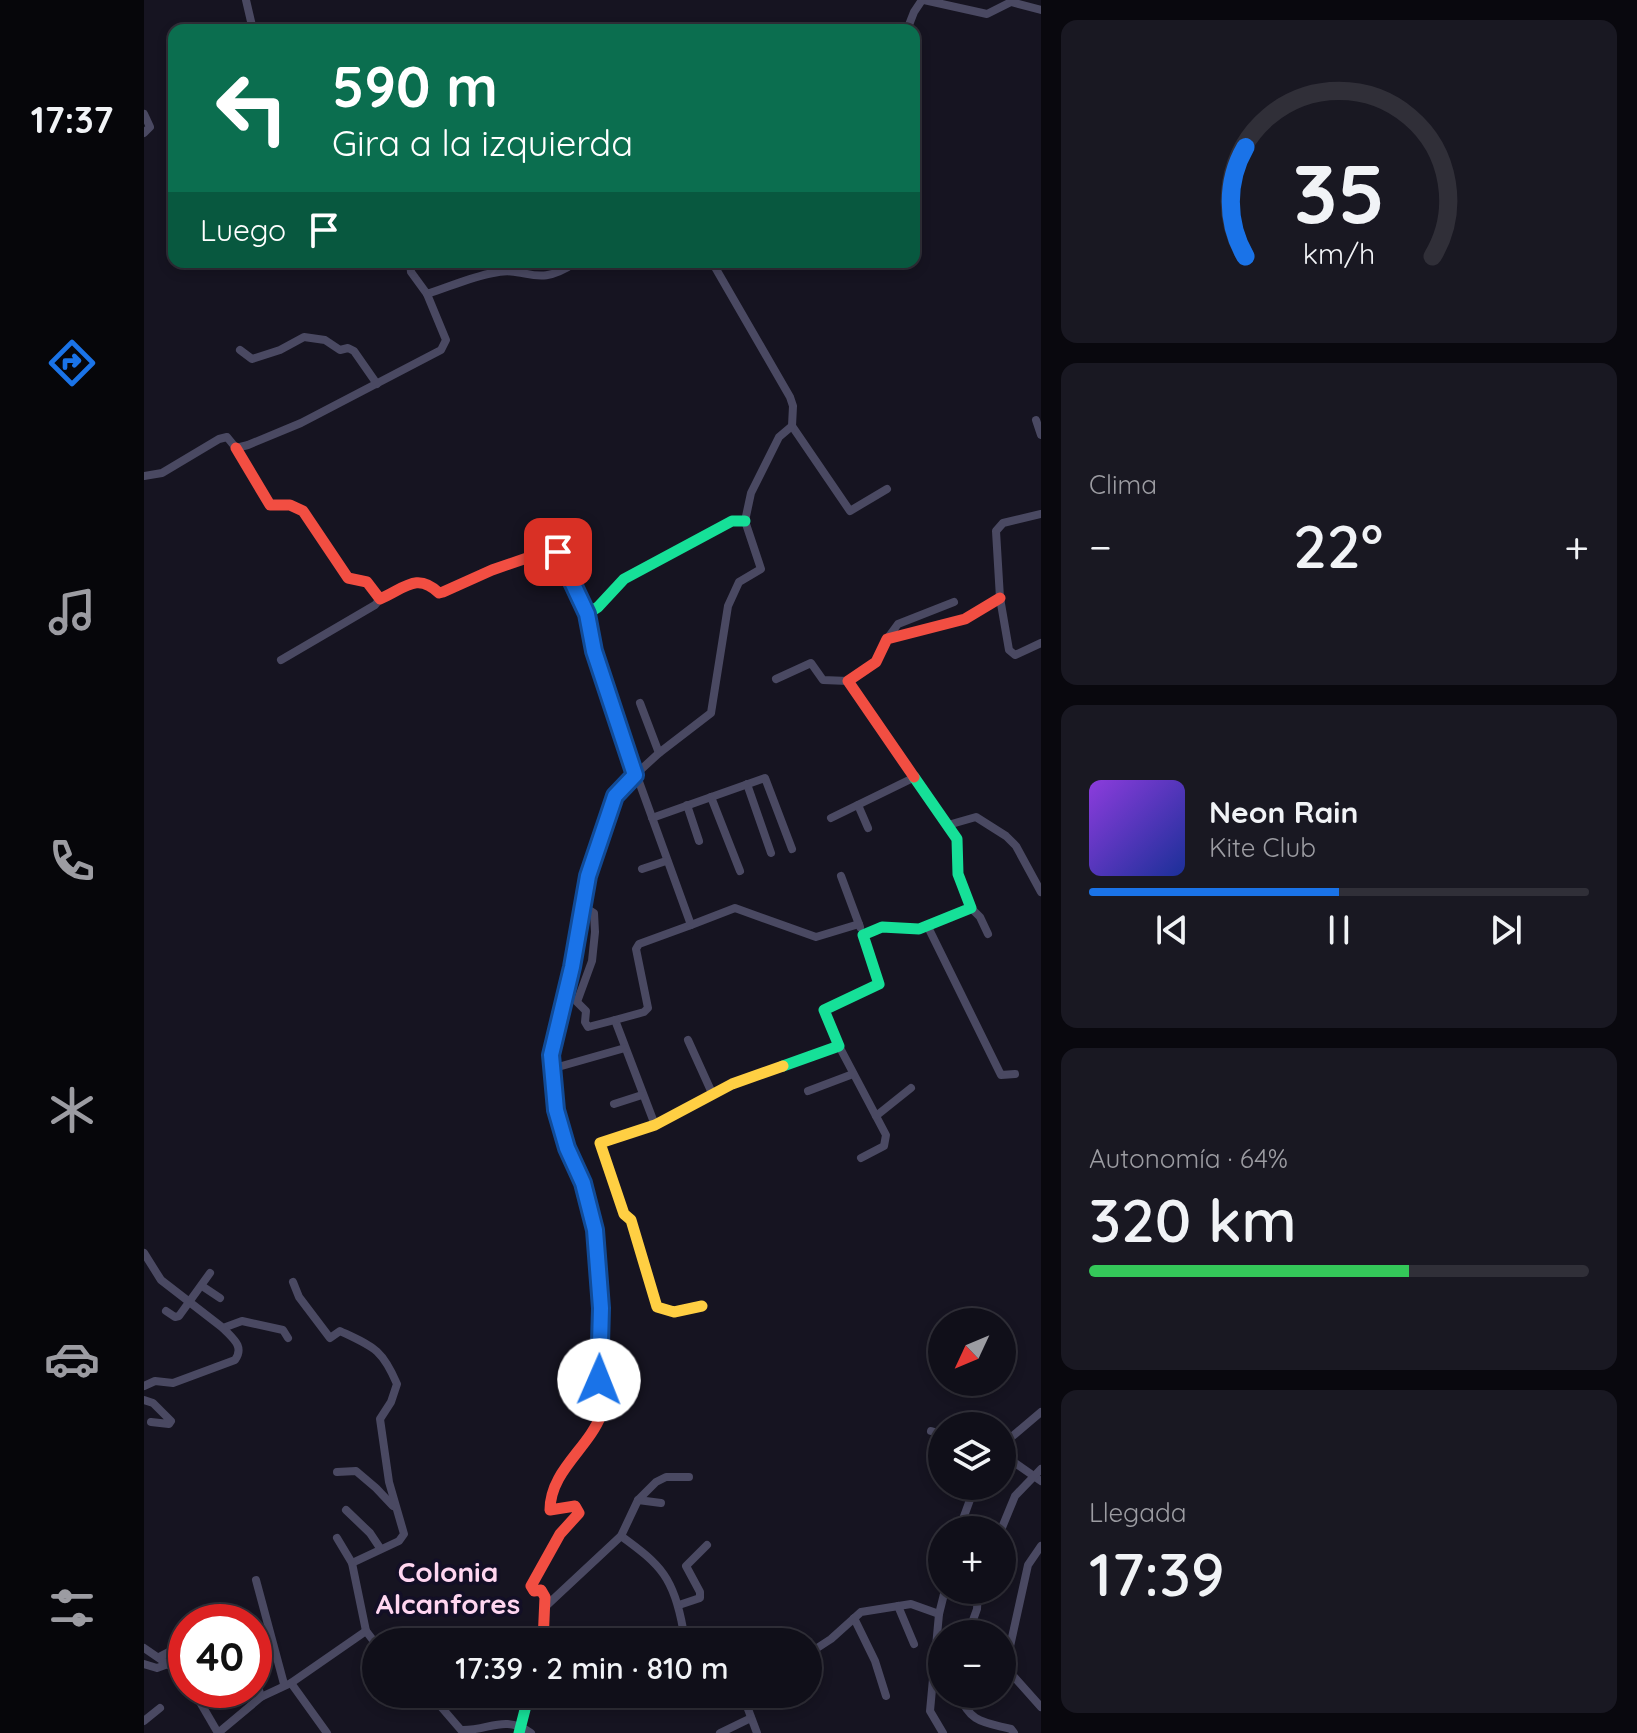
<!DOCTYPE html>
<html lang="es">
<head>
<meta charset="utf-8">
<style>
	:root { --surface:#100f19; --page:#191822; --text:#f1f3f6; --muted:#9c9ca2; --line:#302f38; --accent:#1a73e8 }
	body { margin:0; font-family:Quicksand,sans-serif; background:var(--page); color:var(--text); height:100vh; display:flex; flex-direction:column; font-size:30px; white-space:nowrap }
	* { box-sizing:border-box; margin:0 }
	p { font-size:26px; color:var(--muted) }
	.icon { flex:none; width:44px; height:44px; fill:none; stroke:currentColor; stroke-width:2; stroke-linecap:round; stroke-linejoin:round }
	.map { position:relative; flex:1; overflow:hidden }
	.details { display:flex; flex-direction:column; gap:20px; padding:20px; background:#09080e; width:596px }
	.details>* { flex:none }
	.guide { position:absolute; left:24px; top:24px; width:752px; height:244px; border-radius:16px; box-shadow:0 4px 12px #0003,0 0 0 2px var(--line); background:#0b6e4f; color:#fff; overflow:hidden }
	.needle { width:52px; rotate:226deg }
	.controls { position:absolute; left:784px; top:1308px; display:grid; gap:16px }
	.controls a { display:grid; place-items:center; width:88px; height:88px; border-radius:50%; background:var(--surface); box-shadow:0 4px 12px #0003,0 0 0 2px var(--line); font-size:40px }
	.speed { position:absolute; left:24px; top:1604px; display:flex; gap:16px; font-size:40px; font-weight:700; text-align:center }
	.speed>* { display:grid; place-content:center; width:104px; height:104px; border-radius:50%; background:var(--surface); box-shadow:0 4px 12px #0003,0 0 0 2px var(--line); line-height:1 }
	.speed .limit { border:12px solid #d22; background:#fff; color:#111 }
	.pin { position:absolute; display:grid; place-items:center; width:68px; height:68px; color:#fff; margin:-34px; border-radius:16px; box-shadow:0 4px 12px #0006 }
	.me { position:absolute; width:88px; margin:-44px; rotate:1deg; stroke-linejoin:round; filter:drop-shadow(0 0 6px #0008) }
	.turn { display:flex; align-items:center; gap:28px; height:168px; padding:0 32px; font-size:36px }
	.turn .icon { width:104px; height:104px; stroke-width:2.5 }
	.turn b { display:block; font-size:56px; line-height:68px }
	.then { display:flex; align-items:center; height:76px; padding:0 32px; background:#0003; gap:16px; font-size:30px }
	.big { font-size:60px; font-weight:600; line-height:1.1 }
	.details .tile { flex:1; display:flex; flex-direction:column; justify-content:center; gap:12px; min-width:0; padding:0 28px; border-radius:16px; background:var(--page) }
	.details .dial { align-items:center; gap:0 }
	.dial svg { height:208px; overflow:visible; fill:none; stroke:var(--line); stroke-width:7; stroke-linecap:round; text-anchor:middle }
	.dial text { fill:var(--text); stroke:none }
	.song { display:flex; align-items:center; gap:24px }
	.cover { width:96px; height:96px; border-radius:12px; background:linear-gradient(135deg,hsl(270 70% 55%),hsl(230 70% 35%)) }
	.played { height:8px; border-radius:4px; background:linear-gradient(90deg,var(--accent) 50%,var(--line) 50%) }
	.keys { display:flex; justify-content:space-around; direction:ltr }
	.heat { display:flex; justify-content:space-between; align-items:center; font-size:44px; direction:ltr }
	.charge { height:12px; border-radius:6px; background:linear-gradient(90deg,#34c759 64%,var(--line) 0) }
	.trip { position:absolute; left:218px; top:1628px; width:460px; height:80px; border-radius:40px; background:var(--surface); box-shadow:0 4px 12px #0003,0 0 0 2px var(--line); font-weight:600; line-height:80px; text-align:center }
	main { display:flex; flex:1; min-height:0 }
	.tab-bar { display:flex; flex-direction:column; width:144px; justify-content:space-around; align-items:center; background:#06060a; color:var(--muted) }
	.tab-bar .icon { width:56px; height:56px }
	.tab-bar .current { color:var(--accent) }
	.tab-bar b { font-size:36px; color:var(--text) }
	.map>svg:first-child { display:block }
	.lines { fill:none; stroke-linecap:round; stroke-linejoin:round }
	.street { stroke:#4a4962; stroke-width:8 }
	.fast { stroke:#16e098; stroke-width:11 }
	.slow { stroke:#ffcf43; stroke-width:11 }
	.jam { stroke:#f24e42; stroke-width:11 }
	.route-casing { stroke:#114b97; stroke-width:20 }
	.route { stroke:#1a73e8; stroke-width:14 }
	.labels { text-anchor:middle; stroke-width:7; stroke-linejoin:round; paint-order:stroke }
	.neighbourhood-label { font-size:28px; font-weight:bold; fill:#ffd6f0; stroke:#130f26 }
</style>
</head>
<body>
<main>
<nav class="tab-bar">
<b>17:37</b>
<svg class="icon current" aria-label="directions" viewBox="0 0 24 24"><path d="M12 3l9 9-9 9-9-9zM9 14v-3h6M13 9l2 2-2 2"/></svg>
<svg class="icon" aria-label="music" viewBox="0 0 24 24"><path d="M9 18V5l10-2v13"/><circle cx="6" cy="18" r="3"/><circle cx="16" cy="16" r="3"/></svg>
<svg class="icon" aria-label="phone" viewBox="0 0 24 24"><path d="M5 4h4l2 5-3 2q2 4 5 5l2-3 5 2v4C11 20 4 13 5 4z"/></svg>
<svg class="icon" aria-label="climate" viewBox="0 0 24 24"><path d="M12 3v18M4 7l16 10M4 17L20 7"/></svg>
<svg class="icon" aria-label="car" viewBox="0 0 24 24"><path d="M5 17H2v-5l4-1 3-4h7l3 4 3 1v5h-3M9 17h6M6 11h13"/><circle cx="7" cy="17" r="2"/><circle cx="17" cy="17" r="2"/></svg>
<svg class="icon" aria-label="filters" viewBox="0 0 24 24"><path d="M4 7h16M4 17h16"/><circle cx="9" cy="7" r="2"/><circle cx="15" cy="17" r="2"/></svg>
</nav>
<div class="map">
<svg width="897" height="1733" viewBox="0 0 897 1733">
	<rect width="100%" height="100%" fill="#161421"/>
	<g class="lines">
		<g class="street">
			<polyline points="102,0 109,30"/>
			<polyline points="780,0 843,14 867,2 897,10"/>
			<polyline points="763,30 770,12 778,0"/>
			<polyline points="0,114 6,127 0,133"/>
			<path d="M266,262L267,272L283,294C305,287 327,277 349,273C384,265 391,290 432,262"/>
			<polyline points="96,350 108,359 136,350 160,337 181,340 196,350 204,348 210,351 233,384"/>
			<polyline points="892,420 897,435"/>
			<polyline points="648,426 706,511 743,489"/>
			<polyline points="0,476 18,473 75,439 83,437 92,448 104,445 157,423 297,350 302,340 283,294"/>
			<polyline points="897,514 859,523 852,531 856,598 865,650 871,655 897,643"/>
			<polyline points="443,614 450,651 464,696 547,925 495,944 492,949 504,1008 500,1012 471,1020 511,1125"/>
			<polyline points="743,639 754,624 810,602"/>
			<polyline points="137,660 231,605 236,599"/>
			<polyline points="632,679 667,663 679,680 704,681"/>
			<polyline points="496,703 515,753"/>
			<polyline points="491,775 515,753 567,713 584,606 595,582 617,569 601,521 607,493 635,437 648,426 649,406 646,397 568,262"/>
			<polyline points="603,784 627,853"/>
			<polyline points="567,797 596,871"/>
			<polyline points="543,805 555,841"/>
			<polyline points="714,805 724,828"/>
			<polyline points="508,818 621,778 648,849"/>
			<polyline points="687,818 769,778"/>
			<polyline points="804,825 832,817 862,836 872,846 897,892"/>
			<polyline points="498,869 522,861"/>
			<polyline points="697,876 716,927"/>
			<polyline points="439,906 450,913 451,932 448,961 433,1002 442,1011 441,1022 444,1027 471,1020"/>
			<polyline points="827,908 836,917 844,934"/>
			<polyline points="547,925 591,908 672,937 715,924"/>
			<polyline points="783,925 857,1075 871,1074"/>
			<polyline points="544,1040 568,1093"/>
			<polyline points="695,1046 742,1135 740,1146 717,1158"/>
			<polyline points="407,1069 481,1048"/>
			<polyline points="664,1091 709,1074"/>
			<polyline points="470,1104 498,1095"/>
			<polyline points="732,1116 767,1088"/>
			<polyline points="0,1253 17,1280 79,1328 98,1321 139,1330 144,1338"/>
			<path d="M149,1282L155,1297L186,1338L196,1331C230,1347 238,1349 253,1384L247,1402L236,1419L245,1482L260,1534L255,1541L208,1563"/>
			<polyline points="58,1286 76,1298"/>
			<polyline points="22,1311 31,1317 35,1316 66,1273"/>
			<path d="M0,1386L11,1381L29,1383L91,1360C101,1346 88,1338 79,1328"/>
			<polyline points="0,1400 9,1403 27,1421 25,1424 7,1422"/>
			<polyline points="787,1431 798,1434"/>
			<polyline points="858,1445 897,1412"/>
			<polyline points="858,1454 897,1481"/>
			<polyline points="193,1472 212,1471 232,1488 249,1506"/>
			<polyline points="494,1500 517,1503"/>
			<polyline points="202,1510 226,1533 236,1548"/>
			<polyline points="815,1530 831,1486"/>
			<polyline points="857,1530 871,1496 897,1469"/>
			<path d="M477,1536C517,1565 530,1578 539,1629L544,1632L554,1630L561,1642"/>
			<polyline points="193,1538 208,1563 222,1631"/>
			<polyline points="897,1546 884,1565 863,1660 863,1669 897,1707"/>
			<polyline points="112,1580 140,1684"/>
			<polyline points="535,1605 556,1598 556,1592 542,1566 563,1545"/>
			<polyline points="402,1606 477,1536 494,1500 512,1482 522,1477 545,1477"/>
			<polyline points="754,1606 770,1644"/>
			<polyline points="710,1618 731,1661 742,1696"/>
			<polyline points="824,1634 833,1609 834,1590"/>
			<polyline points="0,1648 35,1672 42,1679"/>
			<polyline points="664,1654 687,1639 717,1612 767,1604 795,1614"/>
			<polyline points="15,1657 42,1643"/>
			<polyline points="0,1664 13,1668 24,1664"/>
			<polyline points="110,1672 117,1697"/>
			<polyline points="147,1683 183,1733"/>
			<polyline points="49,1690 74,1733"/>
			<path d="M286,1694L317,1730C346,1731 359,1714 387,1733"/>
			<path d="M815,1694C826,1723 839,1722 867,1729L870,1733"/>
			<polyline points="0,1721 16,1708"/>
			<polyline points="74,1733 117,1697 147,1683 222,1631 232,1644"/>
			<polyline points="576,1733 607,1718"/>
			<polyline points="613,1733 601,1701 614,1694"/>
			<polyline points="799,1733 786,1711 795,1614 801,1590"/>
		</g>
		<g class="fast">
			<polyline points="430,585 443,614 454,607 480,579 588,521 601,521"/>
			<polyline points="639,1066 695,1046 680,1010 735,984 719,935 738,927 775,929 827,908 814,874 813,839 770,777"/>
			<polyline points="375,1733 385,1694"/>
		</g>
		<g class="slow">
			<polyline points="424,1145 409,1091 410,1043 456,836 477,790 491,775"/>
			<polyline points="558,1306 530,1312 513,1307 487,1220 480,1214 456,1143 511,1125 588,1084 639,1066"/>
		</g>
		<g class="jam">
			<path d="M92,448L126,505H146L159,511L204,578L223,582L236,599C261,588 273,572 295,593L299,592L348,570L409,549L414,552L430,585"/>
			<polyline points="770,777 704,681 732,662 743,639 821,619 856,598"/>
			<path d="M399,1642L401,1597L397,1590L390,1591L387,1586L416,1534L435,1513L431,1506L406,1510C406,1471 444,1449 457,1415C463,1402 455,1386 455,1373C454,1319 460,1267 448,1214C443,1190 433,1168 424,1145"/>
		</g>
	</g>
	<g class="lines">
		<defs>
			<polyline id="route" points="414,552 443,614 450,651 491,775 471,796 444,876 428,967 407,1055 412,1110 423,1148 439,1183 451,1230 457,1308 455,1380"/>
		</defs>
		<use href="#route" class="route-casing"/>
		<use href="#route" class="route"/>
	</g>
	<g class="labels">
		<g class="neighbourhood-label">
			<text x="304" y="1582">Colonia<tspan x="304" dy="32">Alcanfores</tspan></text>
		</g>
	</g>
</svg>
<div class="controls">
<a><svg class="needle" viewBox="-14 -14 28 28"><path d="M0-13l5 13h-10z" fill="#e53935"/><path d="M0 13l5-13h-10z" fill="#9c9ca2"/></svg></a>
<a><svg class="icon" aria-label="layers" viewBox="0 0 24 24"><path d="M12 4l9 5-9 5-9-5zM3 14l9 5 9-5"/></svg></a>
<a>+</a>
<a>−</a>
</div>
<div class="speed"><div class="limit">40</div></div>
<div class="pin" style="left:414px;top:552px;background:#d93025"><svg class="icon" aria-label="arrive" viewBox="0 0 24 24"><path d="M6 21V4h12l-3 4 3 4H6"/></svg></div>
<svg class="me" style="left:455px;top:1380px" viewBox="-20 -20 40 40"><circle r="19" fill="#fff"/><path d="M0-13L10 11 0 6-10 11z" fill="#1a73e8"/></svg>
<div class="trip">17:39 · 2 min · 810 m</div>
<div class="guide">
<div class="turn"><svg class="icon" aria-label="left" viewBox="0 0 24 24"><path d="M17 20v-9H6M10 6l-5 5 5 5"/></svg><div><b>590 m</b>Gira a la izquierda</div></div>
<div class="then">Luego<svg class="icon" aria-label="arrive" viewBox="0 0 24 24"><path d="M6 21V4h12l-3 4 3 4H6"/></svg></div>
</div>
</div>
<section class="details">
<div class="tile dial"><svg viewBox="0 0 100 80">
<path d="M14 69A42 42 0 1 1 86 69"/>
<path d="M14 69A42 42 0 0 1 14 27" stroke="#1a73e8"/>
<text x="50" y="56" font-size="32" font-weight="700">35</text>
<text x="50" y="72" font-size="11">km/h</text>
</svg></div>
<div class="tile"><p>Clima</p>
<div class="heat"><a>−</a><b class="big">22°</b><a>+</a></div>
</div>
<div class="tile">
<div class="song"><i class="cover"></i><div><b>Neon Rain</b><p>Kite Club</p></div></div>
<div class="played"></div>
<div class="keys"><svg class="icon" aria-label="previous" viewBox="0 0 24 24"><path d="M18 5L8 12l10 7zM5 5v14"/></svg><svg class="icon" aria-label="pause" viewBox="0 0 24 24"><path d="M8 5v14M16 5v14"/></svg><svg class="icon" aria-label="next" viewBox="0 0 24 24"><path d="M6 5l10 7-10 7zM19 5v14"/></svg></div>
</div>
<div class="tile"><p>Autonomía · 64%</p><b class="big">320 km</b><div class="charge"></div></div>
<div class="tile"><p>Llegada</p><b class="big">17:39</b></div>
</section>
</main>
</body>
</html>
